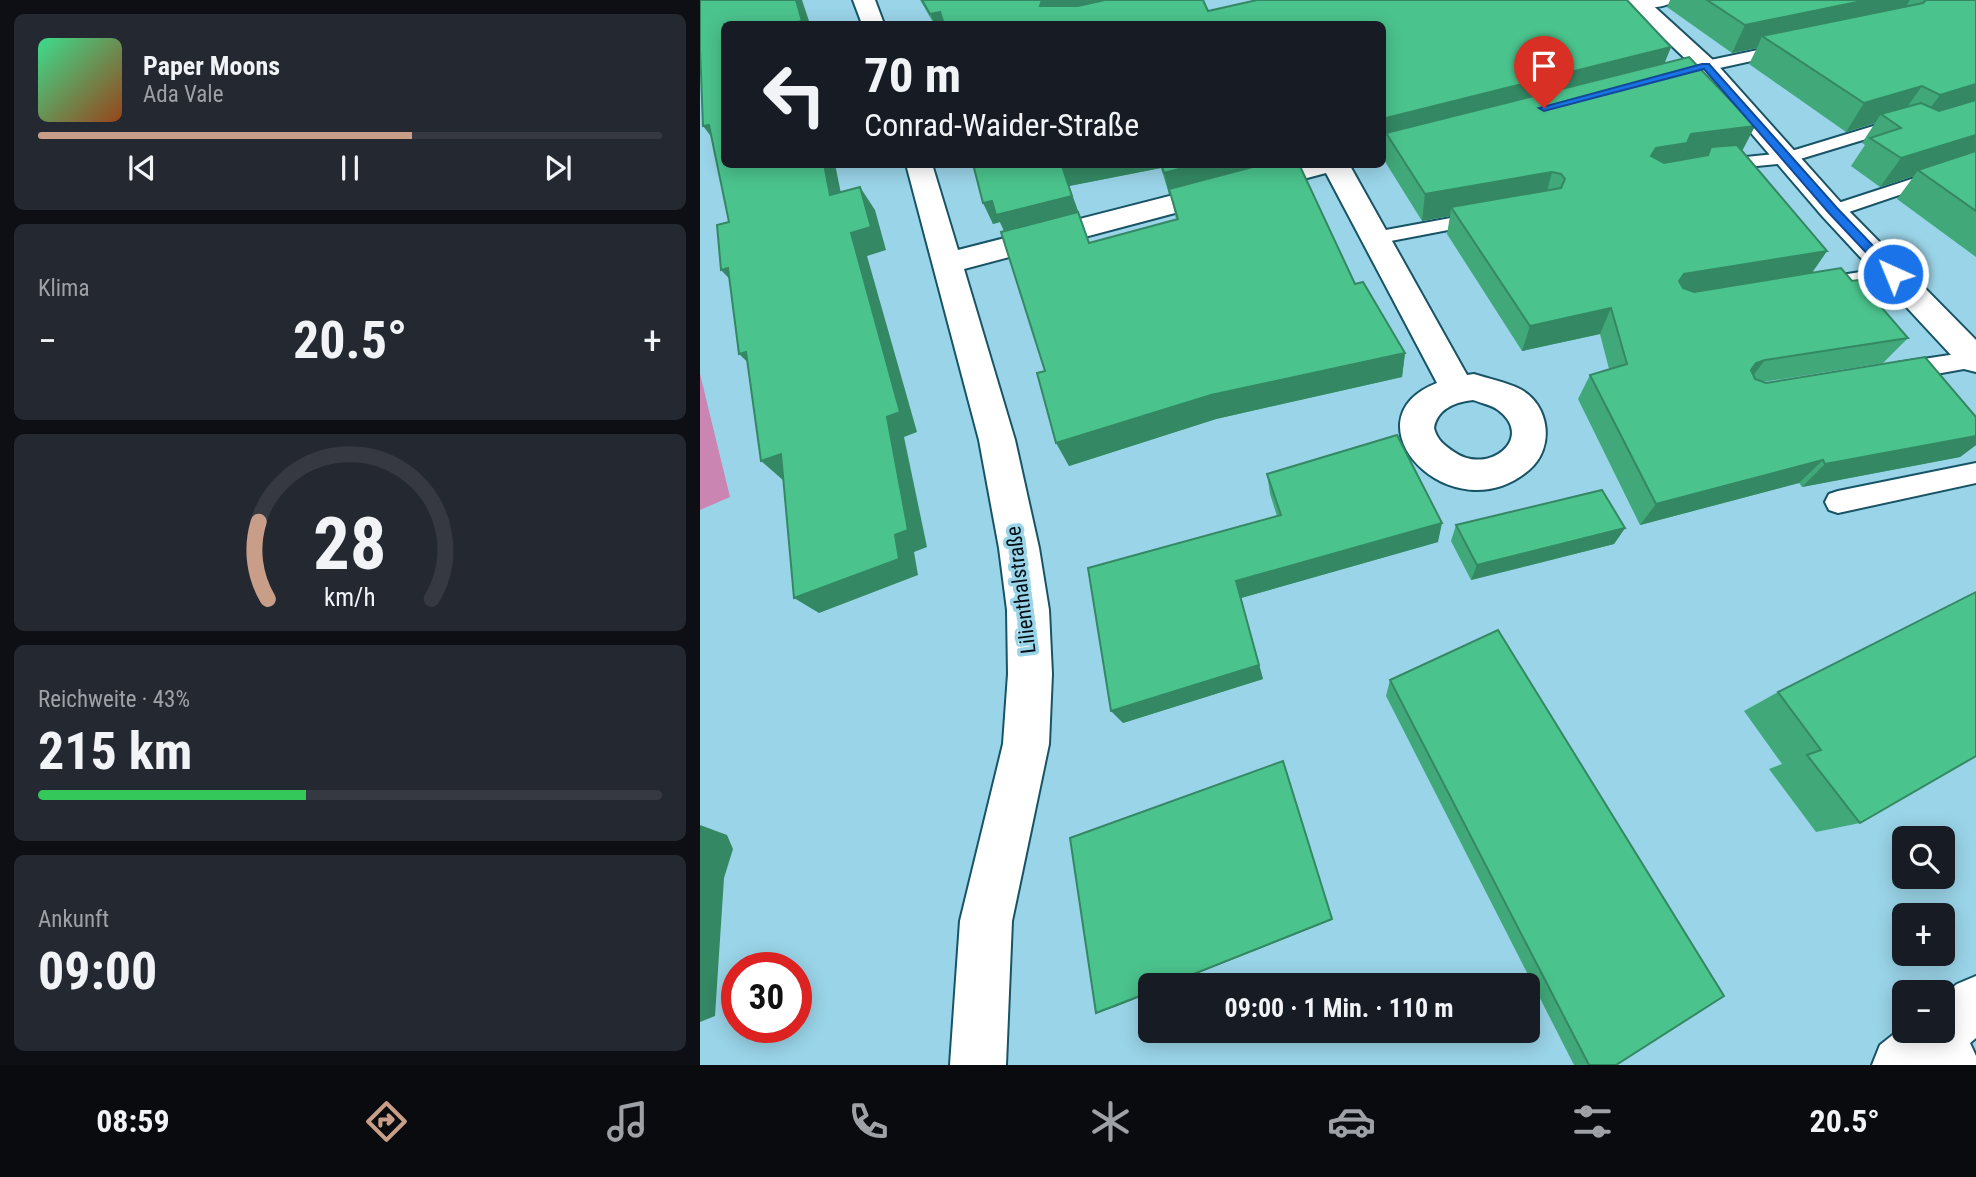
<!DOCTYPE html>
<html lang="de">
<head>
<meta charset="utf-8">
<style>
	:root { --surface:#171b24; --page:#242831; --text:#f1f3f6; --muted:#9ea1a6; --line:#363941; --accent:#c99e88 }
	body { margin:0; font-family:"Roboto Condensed",sans-serif; background:var(--page); color:var(--text); height:100vh; display:flex; flex-direction:column; font-size:26px; white-space:nowrap }
	* { box-sizing:border-box; margin:0 }
	p { font-size:23px; color:var(--muted) }
	.icon { flex:none; width:38px; height:38px; fill:none; stroke:currentColor; stroke-width:2; stroke-linecap:round; stroke-linejoin:round }
	.map { position:relative; flex:1; overflow:hidden }
	.drawer { display:flex; flex-direction:column; gap:14px; padding:14px; background:#0d0f14; width:700px }
	.drawer>* { flex:none }
	.top-card { position:absolute; left:21px; top:21px; width:665px; height:147px; border-radius:10px; box-shadow:0 4px 18px #0003; background:#171b24; color:var(--text); overflow:hidden }
	.tools { position:absolute; left:1192px; top:826px; display:grid; gap:14px }
	.tools a { display:grid; place-items:center; width:63px; height:63px; border-radius:10px; background:var(--surface); box-shadow:0 4px 18px #0003; font-size:35px }
	.speed { position:absolute; left:21px; top:952px; display:flex; gap:14px; font-size:35px; font-weight:700; text-align:center }
	.speed>* { display:grid; place-content:center; width:91px; height:91px; border-radius:50%; background:var(--surface); box-shadow:0 4px 18px #0003; line-height:1 }
	.speed .limit { border:10px solid #d22; background:#fff; color:#111 }
	.pin { position:absolute; display:grid; place-items:center; width:60px; height:60px; color:#fff; margin:-72px -30px; border-radius:50% 50% 50% 0; rotate:-45deg; box-shadow:0 0 7px #0007 }
	.pin .icon { rotate:45deg }
	.me { position:absolute; width:77px; margin:-38px; rotate:316deg; stroke-linejoin:round; filter:drop-shadow(0 0 5px #0008) }
	.turn { display:flex; align-items:center; gap:24px; height:147px; padding:0 28px; font-size:32px }
	.turn .icon { width:91px; height:91px; stroke-width:2.5 }
	.turn b { display:block; font-size:49px; line-height:60px }
	.big { font-size:52px; font-weight:700; line-height:1.1 }
	.drawer .widget { flex:1; display:flex; flex-direction:column; justify-content:center; gap:10px; min-width:0; padding:0 24px; border-radius:10px; background:var(--page) }
	.drawer .dial { align-items:center; gap:0 }
	.dial svg { height:182px; overflow:visible; fill:none; stroke:var(--line); stroke-width:7; stroke-linecap:round; text-anchor:middle }
	.dial text { fill:var(--text); stroke:none }
	.song { display:flex; align-items:center; gap:21px }
	.cover { width:84px; height:84px; border-radius:10px; background:linear-gradient(135deg,hsl(150 70% 55%),hsl(20 70% 35%)) }
	.played { height:7px; border-radius:4px; background:linear-gradient(90deg,var(--accent) 60%,var(--line) 60%) }
	.keys { display:flex; justify-content:space-around; direction:ltr }
	.heat { display:flex; justify-content:space-between; align-items:center; font-size:38px; direction:ltr }
	.charge { height:10px; border-radius:5px; background:linear-gradient(90deg,#34c759 43%,var(--line) 0) }
	.trip { position:absolute; left:438px; top:973px; width:402px; height:70px; border-radius:10px; background:var(--surface); box-shadow:0 4px 18px #0003; font-weight:700; line-height:70px; text-align:center }
	.dock { display:flex; height:112px; justify-content:space-around; align-items:center; background:#090b0e; color:var(--muted) }
	.dock .icon { width:49px; height:49px }
	.dock .selected { color:var(--accent) }
	.dock b { font-size:32px; color:var(--text) }
	main { display:flex; flex:1; min-height:0 }
	.map>svg:first-child { display:block }
	.green { fill:#ca85b2 }
	.lines { fill:none; stroke-linecap:round; stroke-linejoin:round }
	.service-casing { stroke:#185465; stroke-width:4 }
	.minor-casing { stroke:#185465; stroke-width:4 }
	.service { fill:#fff; fill-rule:evenodd }
	.minor { fill:#fff; fill-rule:evenodd }
	.wall { fill:#40a879; fill-rule:evenodd }
	.shaded-wall { fill:#348863 }
	.building { fill:#4bc38d; stroke:#348863; stroke-width:2 }
	.route { fill:#1a73e8; stroke:#114b97; stroke-width:2 }
	.labels { text-anchor:middle; stroke-width:7; stroke-linejoin:round; paint-order:stroke }
	.street-label { font-size:21px; fill:#000e15; stroke:#9ad4e8 }
</style>
</head>
<body>
<main>
<section class="drawer">
<div class="widget">
<div class="song"><i class="cover"></i><div><b>Paper Moons</b><p>Ada Vale</p></div></div>
<div class="played"></div>
<div class="keys"><svg class="icon" aria-label="previous" viewBox="0 0 24 24"><path d="M18 5L8 12l10 7zM5 5v14"/></svg><svg class="icon" aria-label="pause" viewBox="0 0 24 24"><path d="M8 5v14M16 5v14"/></svg><svg class="icon" aria-label="next" viewBox="0 0 24 24"><path d="M6 5l10 7-10 7zM19 5v14"/></svg></div>
</div>
<div class="widget"><p>Klima</p>
<div class="heat"><a>−</a><b class="big">20.5°</b><a>+</a></div>
</div>
<div class="widget dial"><svg viewBox="0 0 100 80">
<path d="M14 69A42 42 0 1 1 86 69"/>
<path d="M14 69A42 42 0 0 1 10 35" stroke="#c99e88"/>
<text x="50" y="56" font-size="32" font-weight="700">28</text>
<text x="50" y="72" font-size="11">km/h</text>
</svg></div>
<div class="widget"><p>Reichweite · 43%</p><b class="big">215 km</b><div class="charge"></div></div>
<div class="widget"><p>Ankunft</p><b class="big">09:00</b></div>
</section>
<div class="map">
<svg width="1276" height="1065" viewBox="0 0 1276 1065">
	<rect width="100%" height="100%" fill="#9ad4e8"/>
	<polygon class="green" points="0,374 30,497 0,510"/>
	<g class="lines">
		<defs>
			<g id="service">
				<path d="M938,0H977C968,7 942,11 933,4Z"/>
				<polygon points="1086,44 1092,46 1094,49 1092,52 1006,71 998,66 1006,61"/>
				<polygon points="1203,117 1212,122 1209,126 1087,163 1016,170 1007,165 1016,160 1085,153"/>
				<polygon points="1276,158 1276,169 1140,215 1126,215 1123,211 1126,207"/>
				<polygon points="783,212 790,214 793,218 790,222 675,244 668,243 665,238 668,233 675,232"/>
				<polygon points="1193,267 1200,269 1203,274 1200,279 1115,293 1108,291 1105,286 1108,281 1115,279"/>
				<polygon points="1276,351 1275,367 1197,381 1189,378 1186,372 1189,366 1197,363"/>
				<polygon points="1276,463 1276,483 1138,513 1129,510 1125,502 1129,494 1138,491"/>
			</g>
			<g id="minor">
				<polygon points="153,0 175,0 184,24 162,24"/>
				<polygon points="924,0 947,0 1014,61 1143,205 1276,340 1276,372 1264,369 1123,217 998,71"/>
				<path d="M206,164H232L258,250L595,164H649L767,375L774,374C789,379 806,382 820,389C850,405 855,448 829,470C751,536 642,420 737,383L626,173L264,269L315,440L339,548L349,610L352,674L349,744L312,921L306,1065H250L260,921L303,744L308,674L307,610L299,548L279,440ZM773,400C781,403 792,405 798,410C836,438 788,476 754,452C744,445 737,440 734,428C737,409 755,402 773,400Z"/>
				<polygon points="1276,976 1276,1038 1270,1043 1276,1056 1276,1065 1172,1065 1180,1045 1204,1026 1204,1031 1242,1031 1242,996 1257,984"/>
			</g>
		</defs>
		<use href="#service" class="service-casing"/>
		<use href="#minor" class="minor-casing"/>
		<use href="#service" class="service"/>
		<use href="#minor" class="minor"/>
	</g>
	<g class="wall">
		<polygon points="220,0 503,0 508,11 557,0 927,0 971,47 964,63 989,57 1055,126 1042,151 1127,251 1112,273 1141,268 1152,281 1158,280 1208,338 1183,363 1063,382 1066,383 1225,357 1276,417 1276,445 1260,457 1102,487 1099,483 940,525 878,399 890,375 909,369 900,334 822,351 747,234 750,216 722,221 684,160 685,138 682,139 682,24 234,24"/>
		<polygon points="970,0 1276,0 1276,257 1197,199 1214,176 1180,187 1151,166 1165,145 1162,143 1175,123 1146,132 1049,64 1057,48 1032,53 967,7"/>
		<path d="M273,164H599L655,284L705,353L702,377L516,419L369,466L345,371L304,231L300,222L293,224ZM461,168L469,194L470,193L476,219L389,243L369,186Z"/>
		<polygon points="567,474 738,542 541,598 563,679 423,723 577,516 570,494"/>
		<polygon points="756,525 925,528 914,544 771,580 751,541"/>
		<polygon points="1276,592 1160,823 1116,832 1069,769 1082,764 1044,711 1078,692"/>
		<polygon points="690,680 916,1065 874,1065 686,696"/>
	</g>
	<g class="shaded-wall">
		<polygon points="96,0 102,0 110,24 93,24"/>
		<polygon points="342,0 417,0 350,16 340,6"/>
		<polygon points="1167,0 1210,0 1199,17 1062,36 1057,48 1032,53 1045,25"/>
		<polygon points="240,12 245,24 235,24 230,14"/>
		<polygon points="971,47 963,67 686,133 685,138 682,139 682,119"/>
		<polygon points="1276,84 1276,106 1219,123 1240,95"/>
		<polygon points="1222,86 1202,114 1181,114 1175,123 1146,132 1164,103"/>
		<polygon points="9,125 21,149 3,126"/>
		<polygon points="1055,126 1041,153 1011,147 1006,158 979,161 991,134"/>
		<polygon points="1276,135 1276,156 1218,170 1214,176 1180,187 1201,158"/>
		<polygon points="987,143 975,170 951,156 956,148"/>
		<polygon points="124,164 135,164 146,218 130,195"/>
		<polygon points="368,164 460,164 461,168 369,186 399,269 306,235 300,222 293,224 283,203 292,201 362,166"/>
		<polygon points="498,164 582,164 469,194 464,173"/>
		<polygon points="852,172 845,199 751,207 750,216 722,221 725,194"/>
		<polygon points="160,187 175,210 186,250 167,256 217,432 204,437 227,547 214,552 218,575 119,613 94,598 151,233"/>
		<polygon points="1127,251 1108,278 966,307 979,281 984,274"/>
		<polygon points="28,268 42,292 21,270"/>
		<polygon points="911,308 900,334 822,351 830,326"/>
		<polygon points="46,352 61,375 39,354"/>
		<polygon points="705,353 702,377 516,419 369,466 356,443 511,395"/>
		<polygon points="1065,360 1046,385 1038,388 1056,363"/>
		<polygon points="1276,436 1276,445 1260,457 1102,487 1125,464"/>
		<polygon points="81,454 84,481 61,461"/>
		<polygon points="1123,460 1099,483 940,525 956,504"/>
		<polygon points="742,523 738,542 541,598 563,679 423,723 411,711 536,581"/>
		<polygon points="925,528 914,544 771,580 777,565"/>
		<polygon points="583,761 632,920 468,985 466,985"/>
		<polygon points="0,825 27,835 33,849 24,878 15,1016 0,1022"/>
		<polygon points="450,992 450,993 415,1007 396,1013"/>
	</g>
	<g class="building">
		<polygon points="0,0 96,0 102,21 92,23 93,24 24,24 24,164 124,164 130,195 160,187 171,227 151,233 200,412 187,417 208,530 195,535 199,559 94,598 81,454 61,461 46,352 39,354 28,268 21,270 17,225 29,222 9,125 3,126 0,48"/>
		<polygon points="222,0 342,0 340,6 378,6 405,0 503,0 508,11 557,0 927,0 971,47 682,119 682,24 244,24 240,12 230,14"/>
		<polygon points="1007,0 1167,0 1045,25"/>
		<polygon points="1226,0 1276,0 1276,84 1240,95 1222,86 1164,103 1062,36 1223,3"/>
		<polygon points="989,57 1055,126 991,134 987,143 956,148 951,156 964,163 1008,155 1011,147 1037,145 1127,251 984,274 979,281 983,288 994,292 1141,268 1152,281 1158,280 1208,338 1065,360 1056,363 1051,370 1055,379 1066,383 1225,357 1276,417 1276,436 1125,464 1123,460 956,504 890,375 927,364 911,308 830,326 751,207 861,188 865,179 861,174 852,172 725,194 686,133"/>
		<polygon points="1276,100 1276,135 1201,158 1170,138 1201,128 1181,114 1221,103 1239,111"/>
		<polygon points="1276,151 1276,211 1218,170"/>
		<polygon points="273,164 368,164 362,166 372,196 296,215 292,201 283,203"/>
		<polygon points="461,164 498,164 464,173"/>
		<polygon points="564,164 599,164 655,284 663,282 705,353 511,395 356,443 337,373 345,371 301,232 378,212 389,243 478,219 469,189"/>
		<polygon points="697,435 742,523 536,581 559,665 411,711 388,568 581,515 567,474"/>
		<polygon points="902,490 925,528 777,565 756,525"/>
		<polygon points="1276,592 1276,756 1160,823 1107,755 1121,750 1078,692"/>
		<polygon points="798,630 1024,996 916,1065 889,1065 690,680"/>
		<polygon points="583,761 632,919 466,985 450,985 450,992 396,1013 370,838"/>
	</g>
	<polygon class="route" points="1002,64 1009,64 1137,208 1197,271 1197,277 1189,277 1129,213 1004,69 844,111 839,108"/>
	<g class="labels">
		<g class="street-label">
			<text transform="translate(321 590) rotate(-97)" y="7">Lilienthalstraße</text>
		</g>
	</g>
</svg>
<div class="tools">
<a><svg class="icon" aria-label="search" viewBox="0 0 24 24"><circle cx="10" cy="10" r="6"/><path d="M15 15l6 6"/></svg></a>
<a>+</a>
<a>−</a>
</div>
<div class="speed"><div class="limit">30</div></div>
<div class="pin" style="left:844px;top:108px;background:#d93025"><svg class="icon" aria-label="arrive" viewBox="0 0 24 24"><path d="M6 21V4h12l-3 4 3 4H6"/></svg></div>
<svg class="me" style="left:1193px;top:274px" viewBox="-20 -20 40 40"><circle r="17" fill="#1a73e8" stroke="#fff" stroke-width="3"/><path d="M0-11L8 9 0 5-8 9z" fill="#fff"/></svg>
<div class="trip">09:00 · 1 Min. · 110 m</div>
<div class="top-card">
<div class="turn"><svg class="icon" aria-label="left" viewBox="0 0 24 24"><path d="M17 20v-9H6M10 6l-5 5 5 5"/></svg><div><b>70 m</b>Conrad-Waider-Straße</div></div>
</div>
</div>
</main>
<nav class="dock">
<b>08:59</b>
<svg class="icon selected" aria-label="directions" viewBox="0 0 24 24"><path d="M12 3l9 9-9 9-9-9zM9 14v-3h6M13 9l2 2-2 2"/></svg>
<svg class="icon" aria-label="music" viewBox="0 0 24 24"><path d="M9 18V5l10-2v13"/><circle cx="6" cy="18" r="3"/><circle cx="16" cy="16" r="3"/></svg>
<svg class="icon" aria-label="phone" viewBox="0 0 24 24"><path d="M5 4h4l2 5-3 2q2 4 5 5l2-3 5 2v4C11 20 4 13 5 4z"/></svg>
<svg class="icon" aria-label="climate" viewBox="0 0 24 24"><path d="M12 3v18M4 7l16 10M4 17L20 7"/></svg>
<svg class="icon" aria-label="car" viewBox="0 0 24 24"><path d="M5 17H2v-5l4-1 3-4h7l3 4 3 1v5h-3M9 17h6M6 11h13"/><circle cx="7" cy="17" r="2"/><circle cx="17" cy="17" r="2"/></svg>
<svg class="icon" aria-label="filters" viewBox="0 0 24 24"><path d="M4 7h16M4 17h16"/><circle cx="9" cy="7" r="2"/><circle cx="15" cy="17" r="2"/></svg>
<b>20.5°</b>
</nav>
</body>
</html>
